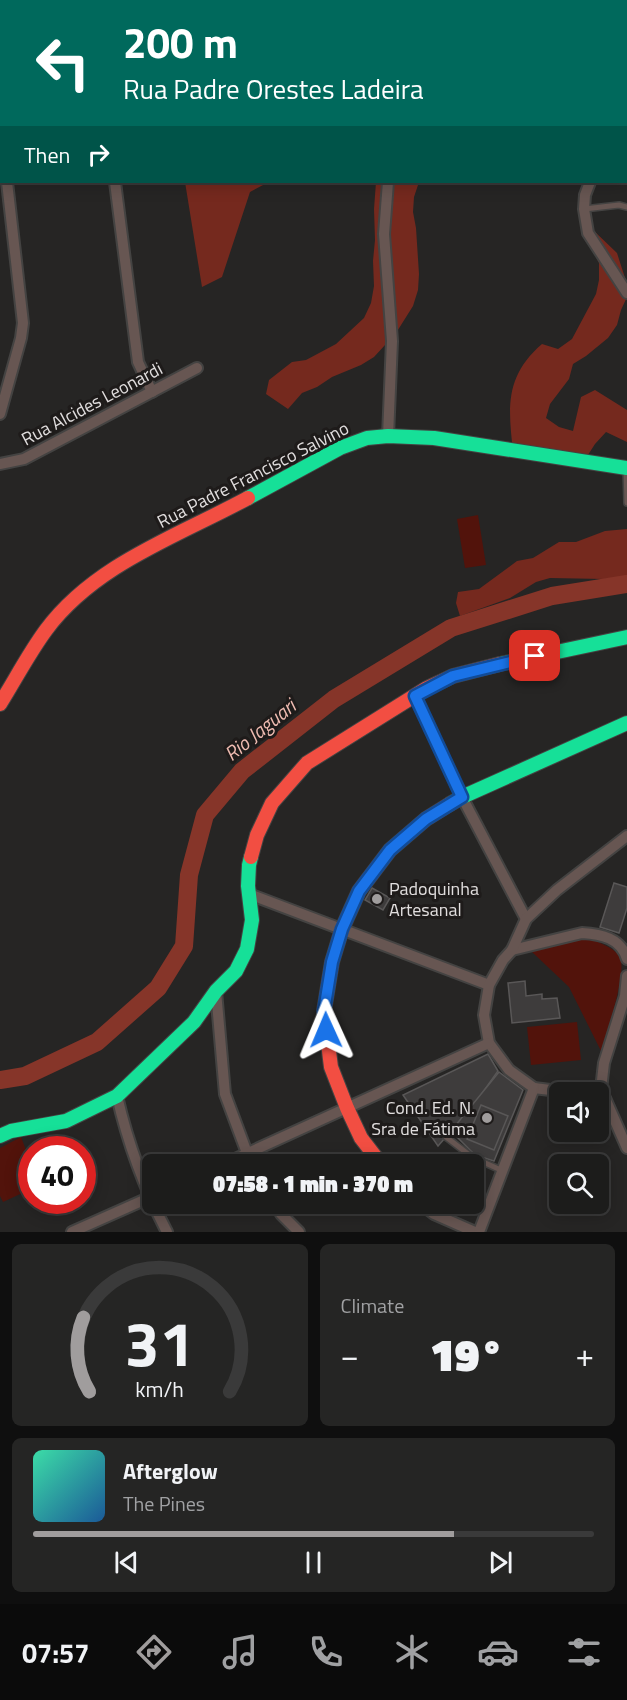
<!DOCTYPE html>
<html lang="en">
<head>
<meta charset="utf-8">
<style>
	:root { --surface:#1c1c1b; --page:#252524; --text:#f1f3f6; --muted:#a0a1a3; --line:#3a3a3a; --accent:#a09d9d }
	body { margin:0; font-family:"Titillium Web",sans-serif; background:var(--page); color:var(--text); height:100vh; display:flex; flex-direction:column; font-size:22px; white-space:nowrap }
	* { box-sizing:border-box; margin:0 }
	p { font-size:20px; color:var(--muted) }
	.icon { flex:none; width:33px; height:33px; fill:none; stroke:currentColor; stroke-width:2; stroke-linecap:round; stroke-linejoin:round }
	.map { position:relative; height:1232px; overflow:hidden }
	.panel { display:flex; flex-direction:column; gap:12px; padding:12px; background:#0f0f0f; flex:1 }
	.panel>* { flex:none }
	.top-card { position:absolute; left:0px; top:0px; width:627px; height:183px; box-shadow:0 3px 15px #0003,0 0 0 2px var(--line); background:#00695c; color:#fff; overflow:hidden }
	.controls { position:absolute; left:549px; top:1082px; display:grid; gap:12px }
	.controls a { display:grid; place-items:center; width:60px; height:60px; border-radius:9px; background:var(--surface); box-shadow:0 3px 15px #0003,0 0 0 2px var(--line); font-size:30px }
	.speed { position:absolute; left:18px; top:1136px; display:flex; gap:12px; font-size:30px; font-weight:700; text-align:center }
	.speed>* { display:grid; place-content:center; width:78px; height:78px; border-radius:50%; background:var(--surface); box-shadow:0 3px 15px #0003,0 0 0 2px var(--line); line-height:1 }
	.speed .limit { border:9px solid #d22; background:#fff; color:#111 }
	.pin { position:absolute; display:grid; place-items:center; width:51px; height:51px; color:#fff; margin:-26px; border-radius:12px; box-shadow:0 3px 9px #0006 }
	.me { position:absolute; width:66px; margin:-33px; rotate:359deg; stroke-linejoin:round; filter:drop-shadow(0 0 4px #0008) }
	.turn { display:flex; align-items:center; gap:21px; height:126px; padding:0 24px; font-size:27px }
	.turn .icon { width:78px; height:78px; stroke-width:2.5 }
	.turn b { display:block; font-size:42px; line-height:51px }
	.then { display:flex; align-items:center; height:57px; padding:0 24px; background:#0003; gap:12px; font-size:22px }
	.big { font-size:45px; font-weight:800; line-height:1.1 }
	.panel .tile { flex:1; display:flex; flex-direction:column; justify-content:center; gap:9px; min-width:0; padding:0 21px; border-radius:9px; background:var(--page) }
	.panel .dial { align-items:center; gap:0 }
	.dial svg { height:156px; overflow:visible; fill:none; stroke:var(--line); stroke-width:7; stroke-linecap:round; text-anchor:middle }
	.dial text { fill:var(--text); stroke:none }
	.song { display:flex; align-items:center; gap:18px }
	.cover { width:72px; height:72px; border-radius:9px; background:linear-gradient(135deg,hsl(160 70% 55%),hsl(210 70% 35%)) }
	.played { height:6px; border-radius:3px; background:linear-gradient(90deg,var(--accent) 75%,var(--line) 75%) }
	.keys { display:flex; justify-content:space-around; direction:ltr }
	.heat { display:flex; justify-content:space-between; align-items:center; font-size:33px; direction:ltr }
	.panel .tiles { flex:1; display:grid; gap:12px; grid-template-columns:1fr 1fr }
	.tile:last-child { grid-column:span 2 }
	.trip { position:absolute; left:142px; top:1154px; width:342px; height:60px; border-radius:9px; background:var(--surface); box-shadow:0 3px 15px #0003,0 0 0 2px var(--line); font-weight:800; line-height:60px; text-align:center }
	.tabs { display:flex; height:96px; justify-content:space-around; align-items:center; background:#0b0b0b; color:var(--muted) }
	.tabs .icon { width:42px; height:42px }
	.tabs .current { color:var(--accent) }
	.tabs b { font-size:27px; color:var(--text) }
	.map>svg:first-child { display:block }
	.green { fill:#52130b }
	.forest { fill:#75291e }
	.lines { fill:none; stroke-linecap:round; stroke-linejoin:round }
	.river { stroke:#863529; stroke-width:18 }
	.building { fill:#3e3c3c; stroke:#595757; stroke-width:1.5 }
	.lane-casing { stroke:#444342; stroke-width:8 }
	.street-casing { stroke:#444342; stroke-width:14 }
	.fast-casing { stroke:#444342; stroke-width:16 }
	.jam-casing { stroke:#444342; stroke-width:16 }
	.lane { stroke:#675652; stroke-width:5 }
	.street { stroke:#675652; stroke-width:10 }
	.fast { stroke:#16e098; stroke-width:14 }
	.jam { stroke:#f24e42; stroke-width:14 }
	.route-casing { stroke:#114b97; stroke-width:15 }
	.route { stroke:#1a73e8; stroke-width:10 }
	.poi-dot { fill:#a09d9d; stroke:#1e1b1a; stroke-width:2 }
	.labels { text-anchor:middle; stroke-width:6; stroke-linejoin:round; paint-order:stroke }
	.street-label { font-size:18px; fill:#e1dede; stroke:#1e1b1a }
	.poi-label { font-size:18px; fill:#e1dede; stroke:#1e1b1a; text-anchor:start }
	.water-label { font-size:20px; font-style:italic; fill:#eebbb1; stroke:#1e1b1a }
</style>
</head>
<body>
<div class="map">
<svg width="627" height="1232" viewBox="0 0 627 1232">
	<rect width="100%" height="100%" fill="#262524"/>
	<g class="green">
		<polygon points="478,515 486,565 465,568 457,519"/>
		<path d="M584,937C595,941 613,946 620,957C627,973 607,1032 601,1051L569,987L531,951L552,944Z"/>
		<polygon points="577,1022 581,1060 531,1065 527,1027"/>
		<polygon points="21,1137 31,1163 31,1189 3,1202 0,1196 0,1148"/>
	</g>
	<g class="forest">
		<polygon points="465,0 627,0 627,92 626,94 626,2 463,2"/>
		<polygon points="185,182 279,182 265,184 250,192 222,277 202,287"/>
		<polygon points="376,182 419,182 414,197 413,212 416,228 419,274 418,290 413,306 396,333 374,357 361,365 332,377 317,387 302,393 288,409 266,394 269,380 292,362 306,360 336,344 364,318 371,303 374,286 373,261 375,240 374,209"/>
		<path d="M593,230L617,253L626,281L627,297L621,310L617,325L608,338L586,356L573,364L569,379L550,404L546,418L559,427L573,431L581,397L595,390L627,410V442L606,432L595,444L586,458L513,451C508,407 505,376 542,344L558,349L572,339L596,294L599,280V263L592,248Z"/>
		<polygon points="627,529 627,576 604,579 550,578 536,582 510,598 460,616 456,603 458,592 479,589 517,561 533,558 559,542 576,542 605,531"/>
	</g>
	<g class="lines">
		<polyline class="river" points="0,1080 25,1076 97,1042 158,988 184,946 189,875 205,815 242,771 334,699 451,628 552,596 627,584"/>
	</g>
	<g class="building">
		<polygon points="614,883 627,887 627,908 619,933 600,927"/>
		<polygon points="372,888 390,898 383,910 365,900"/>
		<polygon points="525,981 526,996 542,994 542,999 557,998 560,1018 512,1023 508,983"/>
		<polygon points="488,1054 498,1071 473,1106 438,1146 403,1095"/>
		<polygon points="499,1072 523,1090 494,1161 475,1155 451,1131"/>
		<polygon points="481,1105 508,1116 494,1150 467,1139"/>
	</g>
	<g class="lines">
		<defs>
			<g id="lane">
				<polyline points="584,209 619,205 627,207"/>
				<polyline points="626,469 627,503"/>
				<polyline points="446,1137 472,1157 503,1171"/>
			</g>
			<g id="street">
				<polyline points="40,2 41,0"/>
				<polyline points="154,2 154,0"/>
				<polyline points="198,2 200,0"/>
				<polyline points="379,2 381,0"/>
				<polyline points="496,2 497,0"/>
				<polyline points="0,10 2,10"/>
				<polyline points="626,100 627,97"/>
				<polyline points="0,111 2,125"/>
				<polyline points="115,182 138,362 152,392"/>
				<polyline points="590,182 585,195 584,209 588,233 627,293"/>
				<polyline points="0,414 21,338 23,323 7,182"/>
				<polyline points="388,436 392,341 384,234 388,182"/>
				<polyline points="0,464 24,459 197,368"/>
				<polyline points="415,696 462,797 526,919"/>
				<polyline points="249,894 489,985"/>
				<path d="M512,950L582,933C601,934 621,938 627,959"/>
				<polyline points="216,991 225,1094 247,1153 253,1164"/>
				<polyline points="601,1089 567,1092 534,1088 509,1070 489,1043 484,1015 489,985 503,960 512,950 526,919 557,890 627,836"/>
				<polyline points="601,1089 604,1063 625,996 627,976"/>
				<polyline points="601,1089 627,1148"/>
				<path d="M117,1096C128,1144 144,1188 167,1232"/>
				<polyline points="224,1164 489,1043"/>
				<polyline points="275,1203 281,1214 299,1232"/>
				<polyline points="420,1203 434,1214 475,1232"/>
				<polyline points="72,1232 153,1196"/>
				<polyline points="479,1232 534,1088"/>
			</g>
			<g id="fast">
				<polyline points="248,498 340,448 367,438 388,436 434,438 627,468"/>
				<polyline points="500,664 627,637"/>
				<polyline points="450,804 462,797 627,723"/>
				<polyline points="0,1136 11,1131 66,1121 117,1096 194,1022 216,991 236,971 247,949 252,920 248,886 249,865 251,857"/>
			</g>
			<g id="jam">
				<path d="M0,704C15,680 29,653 46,630C95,564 178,536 248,498"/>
				<polyline points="251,857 257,835 272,803 307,763 427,688 453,676 500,664"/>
				<polyline points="381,1164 361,1138 347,1108 331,1067 324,1011 332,962 342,929 359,891 390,850 426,819 450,804"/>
			</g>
		</defs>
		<use href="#lane" class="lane-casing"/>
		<use href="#street" class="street-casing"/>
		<use href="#fast" class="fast-casing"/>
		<use href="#jam" class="jam-casing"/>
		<use href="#lane" class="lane"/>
		<use href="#street" class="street"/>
		<use href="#fast" class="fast"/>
		<use href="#jam" class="jam"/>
	</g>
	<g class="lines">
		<defs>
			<polyline id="route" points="326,1030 324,1011 332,962 342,929 359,891 390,850 426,819 462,797 415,696 453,676 535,656"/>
		</defs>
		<use href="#route" class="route-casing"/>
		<use href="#route" class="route"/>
	</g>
	<g class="poi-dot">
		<circle cx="377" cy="899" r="6"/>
		<circle cx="487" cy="1118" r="6"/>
	</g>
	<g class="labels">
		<g class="street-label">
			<text transform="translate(92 404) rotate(-28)" y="6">Rua Alcides Leonardi</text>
			<text transform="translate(253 475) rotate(-27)" y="6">Rua Padre Francisco Salvino</text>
		</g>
		<g class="poi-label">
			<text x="389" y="895">Padoquinha<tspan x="389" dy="21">Artesanal</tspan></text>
			<text x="475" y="1114" text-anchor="end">Cond. Ed. N.<tspan x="475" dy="21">Sra de Fátima</tspan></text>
		</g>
		<g class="water-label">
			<text transform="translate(260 730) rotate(-39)" y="7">Rio Jaguari</text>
		</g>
	</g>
</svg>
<div class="controls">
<a><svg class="icon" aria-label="sound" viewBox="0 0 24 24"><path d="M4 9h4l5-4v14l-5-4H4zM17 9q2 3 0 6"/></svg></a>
<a><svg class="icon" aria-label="search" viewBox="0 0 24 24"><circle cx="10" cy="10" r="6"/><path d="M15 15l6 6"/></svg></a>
</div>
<div class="speed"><div class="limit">40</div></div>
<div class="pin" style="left:535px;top:656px;background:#d93025"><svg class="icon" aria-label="arrive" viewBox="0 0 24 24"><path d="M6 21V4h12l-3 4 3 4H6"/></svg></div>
<svg class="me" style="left:326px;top:1030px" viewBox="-20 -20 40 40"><path d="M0-17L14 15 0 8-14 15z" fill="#1a73e8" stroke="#fff" stroke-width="4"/></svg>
<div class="trip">07:58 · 1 min · 370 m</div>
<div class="top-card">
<div class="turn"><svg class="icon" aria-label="left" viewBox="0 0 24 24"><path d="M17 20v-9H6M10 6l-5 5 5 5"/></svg><div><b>200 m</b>Rua Padre Orestes Ladeira</div></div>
<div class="then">Then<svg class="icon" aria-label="right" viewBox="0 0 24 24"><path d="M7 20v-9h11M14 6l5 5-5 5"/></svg></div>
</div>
</div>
<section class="panel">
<div class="tiles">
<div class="tile dial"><svg viewBox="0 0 100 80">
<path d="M14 69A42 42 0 1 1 86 69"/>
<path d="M14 69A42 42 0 0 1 11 31" stroke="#a09d9d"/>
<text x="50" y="56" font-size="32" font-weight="700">31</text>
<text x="50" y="72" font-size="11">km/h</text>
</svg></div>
<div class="tile"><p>Climate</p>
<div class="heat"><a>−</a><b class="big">19°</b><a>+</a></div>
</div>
<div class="tile">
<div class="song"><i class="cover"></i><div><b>Afterglow</b><p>The Pines</p></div></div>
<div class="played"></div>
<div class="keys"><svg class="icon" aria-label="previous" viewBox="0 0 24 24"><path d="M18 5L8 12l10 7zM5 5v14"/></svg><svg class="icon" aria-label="pause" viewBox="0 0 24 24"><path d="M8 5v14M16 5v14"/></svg><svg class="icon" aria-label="next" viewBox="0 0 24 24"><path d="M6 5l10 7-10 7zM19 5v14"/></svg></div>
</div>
</div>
</section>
<nav class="tabs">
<b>07:57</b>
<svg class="icon current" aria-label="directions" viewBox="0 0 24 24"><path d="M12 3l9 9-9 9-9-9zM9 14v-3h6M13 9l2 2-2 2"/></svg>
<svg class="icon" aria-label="music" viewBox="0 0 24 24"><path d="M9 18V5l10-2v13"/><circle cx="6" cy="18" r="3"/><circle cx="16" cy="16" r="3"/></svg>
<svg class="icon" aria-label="phone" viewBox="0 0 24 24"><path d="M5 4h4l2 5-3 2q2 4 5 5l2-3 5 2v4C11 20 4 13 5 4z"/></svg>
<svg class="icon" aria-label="climate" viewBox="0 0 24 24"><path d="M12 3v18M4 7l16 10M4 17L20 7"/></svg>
<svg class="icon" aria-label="car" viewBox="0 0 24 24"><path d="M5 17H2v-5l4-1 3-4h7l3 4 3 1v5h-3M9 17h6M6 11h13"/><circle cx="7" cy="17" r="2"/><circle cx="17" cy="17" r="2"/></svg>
<svg class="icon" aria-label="filters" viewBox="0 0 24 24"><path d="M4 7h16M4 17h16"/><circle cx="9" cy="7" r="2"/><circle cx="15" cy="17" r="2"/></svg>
</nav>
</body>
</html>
